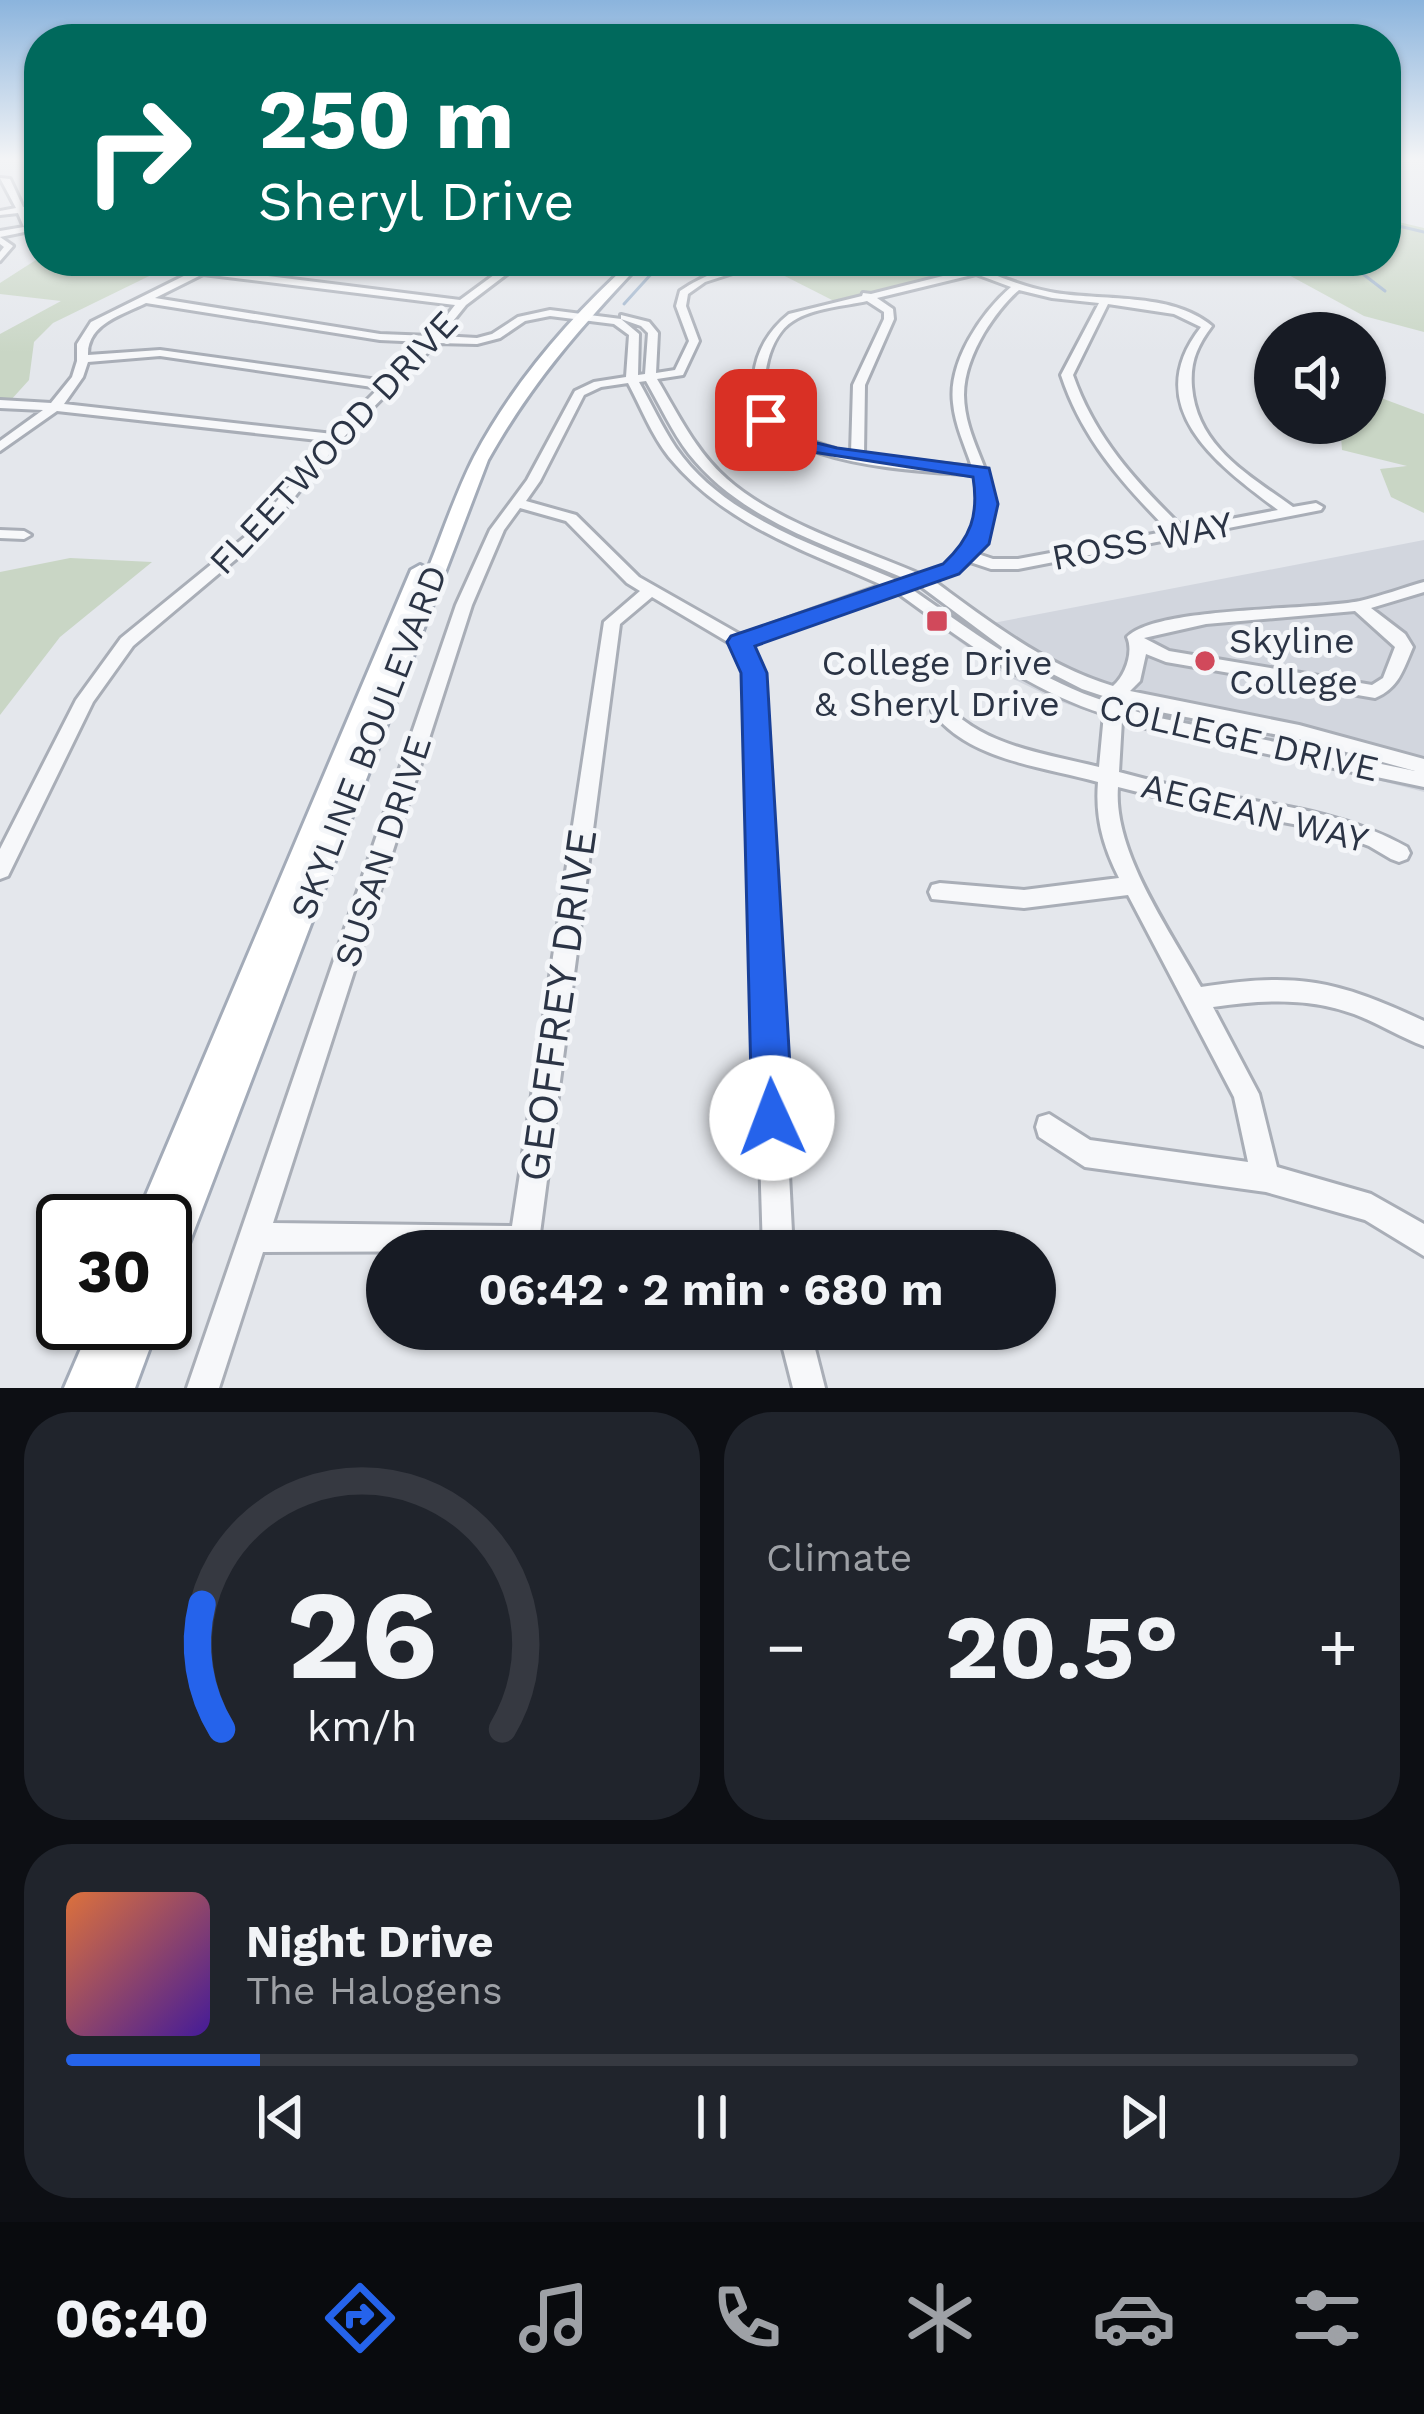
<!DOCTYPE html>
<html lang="en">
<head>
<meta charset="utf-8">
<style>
	:root { --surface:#171b24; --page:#20242c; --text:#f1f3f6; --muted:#9ea1a6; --line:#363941; --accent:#2563eb }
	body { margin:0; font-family:"Work Sans",sans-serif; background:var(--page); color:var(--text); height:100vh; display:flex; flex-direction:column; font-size:45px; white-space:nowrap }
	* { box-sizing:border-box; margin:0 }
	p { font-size:39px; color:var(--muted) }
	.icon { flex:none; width:66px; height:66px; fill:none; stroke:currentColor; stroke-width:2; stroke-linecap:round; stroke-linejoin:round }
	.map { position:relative; height:1388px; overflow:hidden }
	.side { display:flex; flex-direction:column; gap:24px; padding:24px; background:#0d0f14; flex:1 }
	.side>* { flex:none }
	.guide { position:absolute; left:24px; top:24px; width:1377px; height:252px; border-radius:48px; box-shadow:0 3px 9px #0004; background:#00695c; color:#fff; overflow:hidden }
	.controls { position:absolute; left:1254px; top:312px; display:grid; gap:24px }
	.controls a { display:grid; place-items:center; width:132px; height:132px; border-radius:50%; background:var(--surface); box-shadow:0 3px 9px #0004; font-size:60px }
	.speed { position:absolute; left:36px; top:1194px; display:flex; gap:24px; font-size:60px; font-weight:700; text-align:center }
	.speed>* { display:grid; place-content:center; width:156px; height:156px; border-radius:50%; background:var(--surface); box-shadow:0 3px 9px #0004; line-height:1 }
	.speed .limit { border:6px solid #111; border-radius:18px; background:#fff; color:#111 }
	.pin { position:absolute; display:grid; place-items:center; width:102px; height:102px; color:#fff; margin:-51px; border-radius:24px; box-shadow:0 6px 18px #0006 }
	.me { position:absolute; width:132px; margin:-66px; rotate:358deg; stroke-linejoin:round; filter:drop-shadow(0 0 9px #0008) }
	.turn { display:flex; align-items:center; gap:42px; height:252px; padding:0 36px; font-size:54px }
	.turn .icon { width:156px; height:156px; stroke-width:2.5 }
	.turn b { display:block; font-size:84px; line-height:102px }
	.big { font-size:90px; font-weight:700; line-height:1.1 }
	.side .tile { flex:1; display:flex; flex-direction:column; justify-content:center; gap:18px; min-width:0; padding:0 42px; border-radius:48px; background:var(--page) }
	.side .dial { align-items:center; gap:0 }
	.dial svg { height:312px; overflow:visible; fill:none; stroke:var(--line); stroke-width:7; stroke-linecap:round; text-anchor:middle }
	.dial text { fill:var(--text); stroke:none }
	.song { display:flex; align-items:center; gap:36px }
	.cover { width:144px; height:144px; border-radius:18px; background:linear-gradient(135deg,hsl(20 70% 55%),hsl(260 70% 35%)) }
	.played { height:12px; border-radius:6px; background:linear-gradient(90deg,var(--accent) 15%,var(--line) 15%) }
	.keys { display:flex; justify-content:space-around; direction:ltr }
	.heat { display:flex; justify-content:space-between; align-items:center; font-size:66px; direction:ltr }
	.side .tiles { flex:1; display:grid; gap:24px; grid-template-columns:1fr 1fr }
	.tile:last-child { grid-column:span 2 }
	.trip { position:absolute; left:366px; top:1230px; width:690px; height:120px; border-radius:60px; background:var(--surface); box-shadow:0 3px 9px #0004; font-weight:700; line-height:120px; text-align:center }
	.tabs { display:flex; height:192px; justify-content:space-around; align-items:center; background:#090b0e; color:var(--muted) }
	.tabs .icon { width:84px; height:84px }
	.tabs .active { color:var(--accent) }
	.tabs b { font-size:54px; color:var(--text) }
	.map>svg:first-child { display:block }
	.built { fill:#d2d6de }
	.green { fill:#c9d6c5 }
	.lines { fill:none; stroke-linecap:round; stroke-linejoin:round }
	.stream { stroke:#9fb4cc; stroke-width:3 }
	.minor-casing { stroke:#a9aeb7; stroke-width:6 }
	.major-casing { stroke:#a3abb8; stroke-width:6 }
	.minor { fill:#f7f8fa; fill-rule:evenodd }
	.major { fill:#fff; fill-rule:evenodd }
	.route { fill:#2563eb; stroke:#184099; stroke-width:3 }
	.poi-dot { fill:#d1495b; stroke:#f4f6f9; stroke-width:4.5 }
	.labels { text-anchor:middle; stroke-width:10; stroke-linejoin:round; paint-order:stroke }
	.street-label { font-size:36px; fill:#2b3445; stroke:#f4f6f9 }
	.poi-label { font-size:36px; fill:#2b3445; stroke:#f4f6f9; text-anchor:start }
	.near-street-label { font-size:42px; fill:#2b3445; stroke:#f4f6f9 }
</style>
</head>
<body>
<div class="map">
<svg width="1424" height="1388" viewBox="0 0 1424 1388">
	<rect width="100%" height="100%" fill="#e4e7ec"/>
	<polygon class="built" points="1424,540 1424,792 1262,750 1137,728 1061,702 1009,677 946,632"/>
	<g class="green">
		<polygon points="1386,219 1424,228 1424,332 1364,316 1285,273 1183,261 1386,261"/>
		<polygon points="39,258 180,261 53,323 34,342 29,380 10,401 0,400 0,334 61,301 0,294 0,283"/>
		<polygon points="775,261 945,261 961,269 834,301 765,266"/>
		<polygon points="1365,392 1424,414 1424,513 1391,497 1380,469 1407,466 1342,450 1340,423 1365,423"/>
		<polygon points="70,558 152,562 60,637 0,715 0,572"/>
	</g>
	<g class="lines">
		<g class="stream">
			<polyline points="1386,223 1424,232"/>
			<polyline points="1346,261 1385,291"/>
			<polyline points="624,304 663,261"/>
		</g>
		<defs>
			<g id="minor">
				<polygon points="0,178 10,179 23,207 39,205 39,209 25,211 32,225 39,225 39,229 0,237 0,231 24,227 18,213 0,215 0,211 16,208"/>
				<polygon points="0,237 13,246 0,261 0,252 4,247 0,244"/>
				<path d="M214,261H226L211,269L460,300L498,272L432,261L504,267L513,261H524L466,305L441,336L477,338L492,334L518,317L550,310L621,319L639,334L638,375L645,374L648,333L641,326L621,319V315L649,322L658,333L656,373L675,370L689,341L676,306L680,291C705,274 739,261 770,261L705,282L688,294L686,306L699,341L683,375L657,379C678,414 696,452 727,479C775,522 862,549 922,575C973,558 988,527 974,475C912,469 744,468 754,376C756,351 770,329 789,314L862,296L863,293L871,294L967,270L950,261H962C991,274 1020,286 1050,292C1102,302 1170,291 1212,326C1197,346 1190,362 1192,387C1197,447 1249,475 1293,507L1316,503L1323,507L1321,510L1018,569H991L970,562L955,573L934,581C990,622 1046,666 1113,686C1125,676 1134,652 1127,637C1157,606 1311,611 1360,601C1381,596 1403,588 1424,582V592L1371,608L1405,634L1413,647C1403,670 1399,688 1375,698L1166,662L1146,654L1140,681L1130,691L1299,725L1424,759V787L1149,729L1122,720L1119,772C1152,781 1185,789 1219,795C1284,806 1348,814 1407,847L1410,853L1407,859L1399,862L1391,859L1369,846L1326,830L1194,806L1118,787C1113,852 1170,930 1201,987C1298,972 1336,980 1424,1021V1046C1400,1037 1378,1023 1354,1014C1308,997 1261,1000 1213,1007L1259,1094L1277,1167L1371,1194L1424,1224V1256L1365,1220L1266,1192L1085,1167L1039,1137L1036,1127L1039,1117L1049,1114L1090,1140L1248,1162L1234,1097L1128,895L1024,908L932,899L929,892L932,885L940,883L1024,890L1119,878C1103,846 1095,818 1098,782C1044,767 967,760 932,711L935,706H947C986,747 1047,754 1099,767L1104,714C1026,689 961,639 895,591L750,644L763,673L793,1251H763L745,673L733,645L652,597L620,624L539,1241L535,1251L263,1252L219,1388H187L456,605L490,530L527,480L575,391L594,382L626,377L629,335L614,324L550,316L525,321L500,338L477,344L437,343L340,441L261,538L133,646L93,702L8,876L0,879V849L76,700L121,638L251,532L327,441L57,411L0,451V441L43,410L0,408V400L51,403L72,377L77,361V344L91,322ZM203,274L455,305L431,336L380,334L155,298ZM976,274L1011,287C981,313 948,362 953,403C955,425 965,446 972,467L864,455L865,385L894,319L893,309L877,298ZM1019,290L1052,298L1099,303L1061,375C1082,439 1123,484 1169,531L1018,559H993L978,554C1019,492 965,456 964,395C964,373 973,352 984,333C994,317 1005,302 1019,290ZM867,301L884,312V319L853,385L851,453C800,441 752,422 768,360C772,345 780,329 793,321C813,308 845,306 867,301ZM146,303L380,340L425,342L385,381L160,350L88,355C87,324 122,315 146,303ZM1108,304L1174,314L1201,327C1138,407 1219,466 1278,510L1183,528C1136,482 1095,438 1073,375ZM160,356L379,388L333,434L64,404L83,377L88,362ZM646,381C660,405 672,432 689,454C742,521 829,546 906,579L899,581C822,547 726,520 676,448C662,427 651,403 639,382ZM628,383C641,407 652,436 669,457C725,525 804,550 882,585L741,635L639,577L576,515L526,501L540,481L584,395L601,387ZM520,508L566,521L627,583L640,591L604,622L512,1226L273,1223L472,605L504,530ZM919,585L1006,650L1082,689L1112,699L1107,702C1034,679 972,631 910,588ZM1355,611L1395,647L1383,678L1372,685L1169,651L1144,638L1206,624ZM1121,701L1150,710L1299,739L1415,771L1150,716L1123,707Z"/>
				<polygon points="0,530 24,531 31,535 24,539 0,538"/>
				<polygon points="778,1329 810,1329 825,1388 793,1388"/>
			</g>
			<g id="major">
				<path d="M632,261H643C581,327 533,380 488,460L182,1262L177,1274L165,1279V1221H135L411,570L420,565L428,569C443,532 456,492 474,457C513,383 570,317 632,261Z"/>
				<polygon points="92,1323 159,1323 135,1388 64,1388"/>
			</g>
		</defs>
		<use href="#minor" class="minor-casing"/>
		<use href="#major" class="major-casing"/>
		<use href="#minor" class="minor"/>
		<use href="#major" class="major"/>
	</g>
	<linearGradient id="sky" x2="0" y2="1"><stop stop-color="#8bb4dd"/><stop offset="0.45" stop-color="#f3f4f6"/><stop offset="1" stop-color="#f3f4f6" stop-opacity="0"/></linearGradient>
	<rect width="1424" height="353" fill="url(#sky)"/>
	<path class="route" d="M766,414L813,442L837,448L989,468L998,504L989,544L959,574L755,646L767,673L793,1118L787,1132L772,1138L758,1132L752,1118L741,673L727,642L731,636L943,564C971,538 979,515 973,477L800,450L759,424V416Z"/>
	<g class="poi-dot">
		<rect x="925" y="609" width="24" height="24" rx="6"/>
		<circle cx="1205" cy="661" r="12"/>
	</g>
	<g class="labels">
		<g class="street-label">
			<text transform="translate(333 442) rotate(-47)" y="13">FLEETWOOD DRIVE</text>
			<text transform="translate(1142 540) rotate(-11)" y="13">ROSS WAY</text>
			<text transform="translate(1239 737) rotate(13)" y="13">COLLEGE DRIVE</text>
			<text transform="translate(368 742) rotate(-69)" y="13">SKYLINE BOULEVARD</text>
			<text transform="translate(1255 812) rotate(14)" y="13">AEGEAN WAY</text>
			<text transform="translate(382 851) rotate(-72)" y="13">SUSAN DRIVE</text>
		</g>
		<g class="poi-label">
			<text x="1229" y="653">Skyline<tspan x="1229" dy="41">College</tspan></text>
			<text x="937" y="675" text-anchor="middle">College Drive<tspan x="937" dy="41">&amp; Sheryl Drive</tspan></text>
		</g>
		<g class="near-street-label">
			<text transform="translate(557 1005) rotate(-82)" y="15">GEOFFREY DRIVE</text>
		</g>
	</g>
</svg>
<div class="controls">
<a><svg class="icon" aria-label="sound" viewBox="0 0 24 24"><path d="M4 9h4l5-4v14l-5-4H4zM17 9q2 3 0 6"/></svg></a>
</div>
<div class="speed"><div class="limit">30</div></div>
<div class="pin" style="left:766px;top:420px;background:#d93025"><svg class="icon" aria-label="arrive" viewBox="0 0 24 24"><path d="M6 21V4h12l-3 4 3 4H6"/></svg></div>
<svg class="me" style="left:772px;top:1118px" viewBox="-20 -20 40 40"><circle r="19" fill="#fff"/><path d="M0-13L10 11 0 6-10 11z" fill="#2563eb"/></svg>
<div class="trip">06:42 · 2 min · 680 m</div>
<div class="guide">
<div class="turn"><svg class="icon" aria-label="right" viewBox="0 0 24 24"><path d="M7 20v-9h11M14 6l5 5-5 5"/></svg><div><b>250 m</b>Sheryl Drive</div></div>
</div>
</div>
<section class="side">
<div class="tiles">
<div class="tile dial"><svg viewBox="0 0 100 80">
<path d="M14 69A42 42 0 1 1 86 69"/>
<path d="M14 69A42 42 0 0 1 9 37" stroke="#2563eb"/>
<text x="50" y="56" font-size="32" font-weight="700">26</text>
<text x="50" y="72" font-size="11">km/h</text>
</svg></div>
<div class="tile"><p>Climate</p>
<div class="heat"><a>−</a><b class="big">20.5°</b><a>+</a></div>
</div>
<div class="tile">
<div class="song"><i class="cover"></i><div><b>Night Drive</b><p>The Halogens</p></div></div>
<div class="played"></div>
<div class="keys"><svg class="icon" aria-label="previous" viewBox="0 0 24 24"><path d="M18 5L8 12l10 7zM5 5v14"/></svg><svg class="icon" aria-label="pause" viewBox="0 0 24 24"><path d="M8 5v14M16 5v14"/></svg><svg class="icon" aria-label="next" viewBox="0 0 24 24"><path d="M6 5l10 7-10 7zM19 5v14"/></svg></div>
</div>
</div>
</section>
<nav class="tabs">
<b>06:40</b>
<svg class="icon active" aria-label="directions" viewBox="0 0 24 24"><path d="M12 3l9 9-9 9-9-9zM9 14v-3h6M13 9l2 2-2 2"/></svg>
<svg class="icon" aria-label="music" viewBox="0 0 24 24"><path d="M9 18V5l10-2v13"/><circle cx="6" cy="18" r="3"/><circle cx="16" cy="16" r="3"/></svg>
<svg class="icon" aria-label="phone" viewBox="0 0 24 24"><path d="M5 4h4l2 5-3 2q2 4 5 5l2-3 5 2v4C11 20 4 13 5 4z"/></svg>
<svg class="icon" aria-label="climate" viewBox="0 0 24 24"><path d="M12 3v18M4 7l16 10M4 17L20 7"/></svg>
<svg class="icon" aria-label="car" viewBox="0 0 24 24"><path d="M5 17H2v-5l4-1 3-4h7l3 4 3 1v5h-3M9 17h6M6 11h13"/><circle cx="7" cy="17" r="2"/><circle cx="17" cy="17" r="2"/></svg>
<svg class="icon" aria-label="filters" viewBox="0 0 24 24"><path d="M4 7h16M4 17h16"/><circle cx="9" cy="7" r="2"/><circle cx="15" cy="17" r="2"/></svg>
</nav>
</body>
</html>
